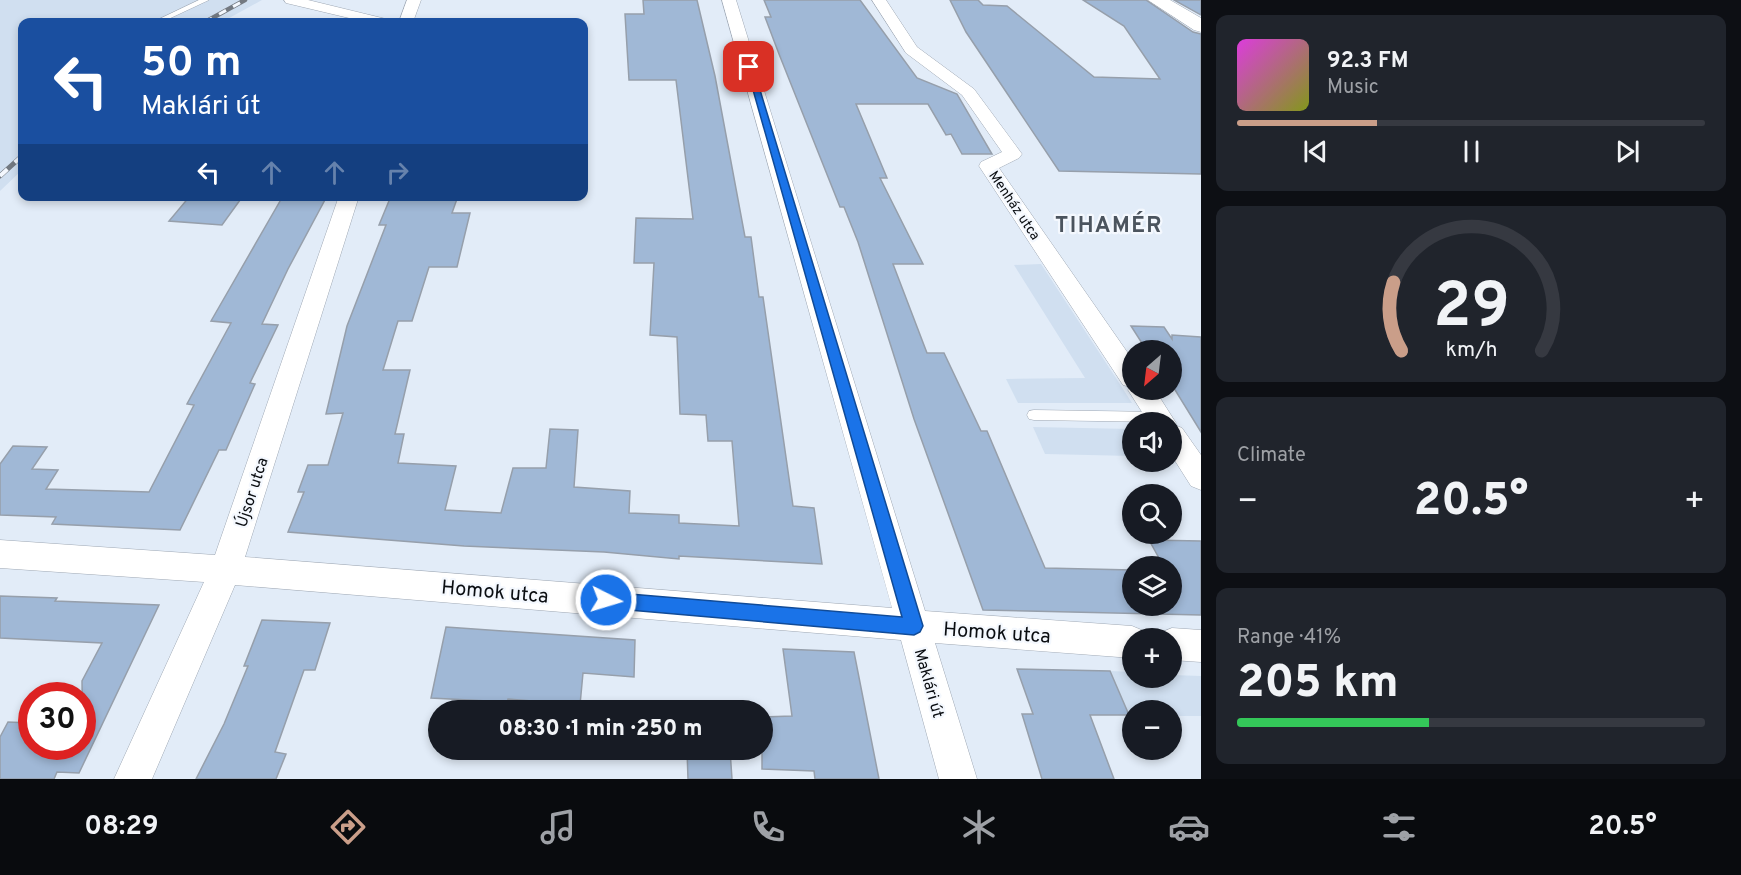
<!DOCTYPE html>
<html lang="en">
<head>
<meta charset="utf-8">
<style>
	:root { --surface:#171b24; --page:#20242c; --text:#f1f3f6; --muted:#9ea1a6; --line:#363941; --accent:#ca9e89 }
	body { margin:0; font-family:Overpass,sans-serif; background:var(--page); color:var(--text); height:100vh; display:flex; flex-direction:column; font-size:22px; white-space:nowrap }
	* { box-sizing:border-box; margin:0 }
	p { font-size:20px; color:var(--muted) }
	.icon { flex:none; width:33px; height:33px; fill:none; stroke:currentColor; stroke-width:2; stroke-linecap:round; stroke-linejoin:round }
	.map { position:relative; flex:1; overflow:hidden }
	.panel { display:flex; flex-direction:column; gap:15px; padding:15px; background:#0d0f14; width:540px }
	.panel>* { flex:none }
	.banner { position:absolute; left:18px; top:18px; width:570px; height:183px; border-radius:12px; box-shadow:0 3px 9px #0003; background:#1a4fa0; color:#fff; overflow:hidden }
	.needle { width:39px; rotate:208deg }
	.tools { position:absolute; left:1122px; top:340px; display:grid; gap:12px }
	.tools a { display:grid; place-items:center; width:60px; height:60px; border-radius:50%; background:var(--surface); box-shadow:0 3px 9px #0003; font-size:30px }
	.speed { position:absolute; left:18px; top:682px; display:flex; gap:12px; font-size:30px; font-weight:700; text-align:center }
	.speed>* { display:grid; place-content:center; width:78px; height:78px; border-radius:50%; background:var(--surface); box-shadow:0 3px 9px #0003; line-height:1 }
	.speed .limit { border:9px solid #d22; background:#fff; color:#111 }
	.pin { position:absolute; display:grid; place-items:center; width:51px; height:51px; color:#fff; margin:-26px; border-radius:12px; box-shadow:0 3px 9px #0006 }
	.me { position:absolute; width:66px; margin:-33px; rotate:95deg; stroke-linejoin:round; filter:drop-shadow(0 0 4px #0008) }
	.turn { display:flex; align-items:center; gap:21px; height:126px; padding:0 24px; font-size:27px }
	.turn .icon { width:78px; height:78px; stroke-width:2.5 }
	.turn b { display:block; font-size:42px; line-height:51px }
	.lanes { display:flex; align-items:center; height:57px; padding:0 24px; background:#0003; justify-content:center; gap:30px; direction:ltr }
	.lanes .off { opacity:.35 }
	.big { font-size:45px; font-weight:800; line-height:1.1 }
	.panel .widget { flex:1; display:flex; flex-direction:column; justify-content:center; gap:9px; min-width:0; padding:0 21px; border-radius:12px; background:var(--page) }
	.panel .dial { align-items:center; gap:0 }
	.dial svg { height:156px; overflow:visible; fill:none; stroke:var(--line); stroke-width:7; stroke-linecap:round; text-anchor:middle }
	.dial text { fill:var(--text); stroke:none }
	.song { display:flex; align-items:center; gap:18px }
	.cover { width:72px; height:72px; border-radius:9px; background:linear-gradient(135deg,hsl(300 70% 55%),hsl(70 70% 35%)) }
	.played { height:6px; border-radius:3px; background:linear-gradient(90deg,var(--accent) 30%,var(--line) 30%) }
	.keys { display:flex; justify-content:space-around; direction:ltr }
	.heat { display:flex; justify-content:space-between; align-items:center; font-size:33px; direction:ltr }
	.charge { height:9px; border-radius:4px; background:linear-gradient(90deg,#34c759 41%,var(--line) 0) }
	.trip { position:absolute; left:428px; top:700px; width:345px; height:60px; border-radius:30px; background:var(--surface); box-shadow:0 3px 9px #0003; font-weight:800; line-height:60px; text-align:center }
	.tabs { display:flex; height:96px; justify-content:space-around; align-items:center; background:#090b0e; color:var(--muted) }
	.tabs .icon { width:42px; height:42px }
	.tabs .active { color:var(--accent) }
	.tabs b { font-size:27px; color:var(--text) }
	main { display:flex; flex:1; min-height:0 }
	.map>svg:first-child { display:block }
	.built { fill:#d0dff0 }
	.building { fill:#a0b8d6; stroke:#969fab; stroke-width:1.5 }
	.lines { fill:none; stroke-linecap:round; stroke-linejoin:round }
	.lane-casing { stroke:#9fa8b4; stroke-width:1 }
	.street-casing { stroke:#9fa8b4; stroke-width:1 }
	.secondary-casing { stroke:#9fa8b4; stroke-width:1 }
	.lane { fill:#fff; fill-rule:evenodd }
	.street { fill:#fff; fill-rule:evenodd }
	.secondary { fill:#fff; fill-rule:evenodd }
	.rail-far1-casing { stroke:#737981; stroke-width:4.5 }
	.rail-casing { stroke:#737981; stroke-width:5 }
	.rail-far1 { stroke:#f4f8fe; stroke-width:3; stroke-dasharray:8; stroke-linecap:butt }
	.rail { stroke:#f4f8fe; stroke-width:4; stroke-dasharray:10; stroke-linecap:butt }
	.route { fill:#1a73e8; stroke:#114b97; stroke-width:1.5 }
	.labels { text-anchor:middle; stroke-width:4.5; stroke-linejoin:round; paint-order:stroke }
	.far-street-label { font-size:14px; fill:#0a0d11; stroke:#f4f8fe }
	.street-label { font-size:16px; fill:#0a0d11; stroke:#f4f8fe }
	.near-street-label { font-size:20px; fill:#0a0d11; stroke:#f4f8fe }
	.district-label { font-size:22px; font-weight:bold; letter-spacing:1.5px; fill:#4b545e; stroke:#f4f8fe }
</style>
</head>
<body>
<main>
<div class="map">
<svg width="1201" height="779" viewBox="0 0 1201 779">
	<rect width="100%" height="100%" fill="#e2ecf8"/>
	<g class="built">
		<polygon points="0,0 262,0 222,22 22,22 22,170 0,191"/>
		<polygon points="1041,264 1116,378 1132,403 1018,403 1006,379 1085,378 1014,265"/>
		<polygon points="1033,427 1132,429 1132,456 1045,454"/>
		<polygon points="1110,671 1132,672 1132,678 1172,678 1172,675 1201,676 1201,716 1172,716 1172,711 1132,711 1132,715 1129,715"/>
	</g>
	<g class="building">
		<polygon points="643,0 697,0 715,76 745,237 751,237 759,297 763,297 793,506 814,508 822,564 679,556 679,559 604,552 464,546 288,532 304,492 298,492 308,465 328,465 343,413 326,414 347,326 386,225 379,225 391,196 458,196 452,213 470,213 457,267 429,267 412,321 398,321 383,370 410,370 395,434 404,434 398,463 456,466 445,510 501,513 513,468 546,468 550,429 578,430 574,487 630,491 629,513 679,515 679,523 739,526 732,441 708,441 706,415 680,414 677,337 650,335 654,263 634,263 636,218 693,219 676,80 629,80 625,14 644,14"/>
		<polygon points="764,0 860,0 917,78 957,94 992,154 962,154 951,134 946,135 928,104 856,104 887,178 880,178 923,264 893,264 927,353 944,353 981,431 987,431 1045,568 1132,570 1132,606 1172,606 1172,567 1164,567 1149,540 1201,541 1201,615 983,610 914,419 858,242 844,207 840,207 779,54 765,17 771,17"/>
		<polygon points="950,0 978,0 983,5 1007,6 1094,77 1160,79 1124,26 1083,0 1146,0 1193,32 1201,34 1201,174 1059,171 966,32"/>
		<polygon points="1174,0 1201,0 1201,15"/>
		<polygon points="190,196 243,196 222,225 169,221"/>
		<polygon points="283,196 327,196 288,269 262,324 278,325 250,383 255,384 226,450 219,450 180,530 52,524 56,517 0,515 0,464 13,446 47,447 32,469 58,470 46,489 149,492 194,405 187,404 231,323 211,321"/>
		<polygon points="1131,326 1164,327 1172,339 1172,335 1201,337 1201,432 1172,385 1172,351 1147,351"/>
		<polygon points="0,596 57,598 55,601 159,605 79,773 57,772 54,779 0,779 0,737 8,722 32,723 32,747 83,747 82,681 102,643 0,638"/>
		<polygon points="262,620 330,623 315,670 304,670 275,752 286,754 276,779 196,779 224,724 248,666 244,666"/>
		<polygon points="446,627 635,640 634,677 583,673 580,705 508,699 507,702 431,698"/>
		<polygon points="783,649 854,652 879,779 815,779 814,771 762,769 762,717 792,716"/>
		<polygon points="1017,669 1110,671 1129,715 1090,715 1114,779 1042,779 1022,714 1033,714"/>
		<polygon points="687,750 730,750 732,779 688,779"/>
	</g>
	<g class="lines">
		<defs>
			<g id="lane">
				<polygon points="199,0 209,0 162,22 153,22"/>
				<polygon points="1034,410 1159,412 1164,413 1166,417 1164,421 1159,422 1034,420 1029,419 1027,415 1029,411"/>
			</g>
			<g id="street">
				<polygon points="284,0 308,0 386,19 388,22 366,22 286,3"/>
				<polygon points="407,0 421,0 413,22 399,22"/>
				<polygon points="722,0 736,0 925,611 1132,626 1144,631 1147,639 1132,639 1132,658 935,643 977,779 939,779 901,640 235,585 152,779 114,779 204,582 0,568 0,540 215,555 339,196 359,196 245,557 892,608"/>
				<polygon points="872,0 886,0 917,47 974,89 1022,154 1019,158 999,168 1132,359 1132,390 1155,390 1176,423 1175,425 1182,428 1201,455 1201,490 1191,486 1172,456 1172,423 1149,423 1128,390 1130,387 1123,385 979,166 981,162 1002,152 962,95 906,53"/>
				<polygon points="1172,628 1201,630 1201,662 1172,660 1172,639 1157,639 1160,633"/>
			</g>
			<polygon id="secondary" points="1148,0 1170,0 1201,18 1201,32 1194,30"/>
		</defs>
		<use href="#lane" class="lane-casing"/>
		<use href="#street" class="street-casing"/>
		<use href="#secondary" class="secondary-casing"/>
		<use href="#lane" class="lane"/>
		<use href="#street" class="street"/>
		<use href="#secondary" class="secondary"/>
		<defs>
			<polyline id="rail-far1" points="205,22 245,0"/>
			<polyline id="rail" points="0,176 22,156"/>
		</defs>
		<use href="#rail-far1" class="rail-far1-casing"/>
		<use href="#rail" class="rail-casing"/>
		<use href="#rail-far1" class="rail-far1"/>
		<use href="#rail" class="rail"/>
	</g>
	<polygon class="route" points="746,65 753,67 923,626 920,632 914,635 606,608 600,606 597,600 600,595 606,592 902,617"/>
	<g class="labels">
		<g class="far-street-label">
			<text transform="translate(1015 205) rotate(56)" y="5">Menház utca</text>
		</g>
		<g class="street-label">
			<text transform="translate(251 492) rotate(-72)" y="6">Újsor utca</text>
			<text transform="translate(930 683) rotate(74)" y="6">Maklári út</text>
		</g>
		<g class="near-street-label">
			<text transform="translate(495 591) rotate(5)" y="7">Homok utca</text>
			<text transform="translate(997 632) rotate(4)" y="7">Homok utca</text>
		</g>
		<g class="district-label">
			<text x="1109" y="232">TIHAMÉR</text>
		</g>
	</g>
</svg>
<div class="tools">
<a><svg class="needle" viewBox="-14 -14 28 28"><path d="M0-13l5 13h-10z" fill="#e53935"/><path d="M0 13l5-13h-10z" fill="#9ea1a6"/></svg></a>
<a><svg class="icon" aria-label="sound" viewBox="0 0 24 24"><path d="M4 9h4l5-4v14l-5-4H4zM17 9q2 3 0 6"/></svg></a>
<a><svg class="icon" aria-label="search" viewBox="0 0 24 24"><circle cx="10" cy="10" r="6"/><path d="M15 15l6 6"/></svg></a>
<a><svg class="icon" aria-label="layers" viewBox="0 0 24 24"><path d="M12 4l9 5-9 5-9-5zM3 14l9 5 9-5"/></svg></a>
<a>+</a>
<a>−</a>
</div>
<div class="speed"><div class="limit">30</div></div>
<div class="pin" style="left:749px;top:67px;background:#d93025"><svg class="icon" aria-label="arrive" viewBox="0 0 24 24"><path d="M6 21V4h12l-3 4 3 4H6"/></svg></div>
<svg class="me" style="left:606px;top:600px" viewBox="-20 -20 40 40"><circle r="17" fill="#1a73e8" stroke="#fff" stroke-width="3"/><path d="M0-11L8 9 0 5-8 9z" fill="#fff"/></svg>
<div class="trip">08:30 · 1 min · 250 m</div>
<div class="banner">
<div class="turn"><svg class="icon" aria-label="left" viewBox="0 0 24 24"><path d="M17 20v-9H6M10 6l-5 5 5 5"/></svg><div><b>50 m</b>Maklári út</div></div>
<div class="lanes"><svg class="icon" aria-label="left" viewBox="0 0 24 24"><path d="M17 20v-9H6M10 6l-5 5 5 5"/></svg><svg class="icon off" aria-label="ahead" viewBox="0 0 24 24"><path d="M12 20V5M6 11l6-6 6 6"/></svg><svg class="icon off" aria-label="ahead" viewBox="0 0 24 24"><path d="M12 20V5M6 11l6-6 6 6"/></svg><svg class="icon off" aria-label="right" viewBox="0 0 24 24"><path d="M7 20v-9h11M14 6l5 5-5 5"/></svg></div>
</div>
</div>
<section class="panel">
<div class="widget">
<div class="song"><i class="cover"></i><div><b>92.3 FM</b><p>Music</p></div></div>
<div class="played"></div>
<div class="keys"><svg class="icon" aria-label="previous" viewBox="0 0 24 24"><path d="M18 5L8 12l10 7zM5 5v14"/></svg><svg class="icon" aria-label="pause" viewBox="0 0 24 24"><path d="M8 5v14M16 5v14"/></svg><svg class="icon" aria-label="next" viewBox="0 0 24 24"><path d="M6 5l10 7-10 7zM19 5v14"/></svg></div>
</div>
<div class="widget dial"><svg viewBox="0 0 100 80">
<path d="M14 69A42 42 0 1 1 86 69"/>
<path d="M14 69A42 42 0 0 1 10 34" stroke="#ca9e89"/>
<text x="50" y="56" font-size="32" font-weight="700">29</text>
<text x="50" y="72" font-size="11">km/h</text>
</svg></div>
<div class="widget"><p>Climate</p>
<div class="heat"><a>−</a><b class="big">20.5°</b><a>+</a></div>
</div>
<div class="widget"><p>Range · 41%</p><b class="big">205 km</b><div class="charge"></div></div>
</section>
</main>
<nav class="tabs">
<b>08:29</b>
<svg class="icon active" aria-label="directions" viewBox="0 0 24 24"><path d="M12 3l9 9-9 9-9-9zM9 14v-3h6M13 9l2 2-2 2"/></svg>
<svg class="icon" aria-label="music" viewBox="0 0 24 24"><path d="M9 18V5l10-2v13"/><circle cx="6" cy="18" r="3"/><circle cx="16" cy="16" r="3"/></svg>
<svg class="icon" aria-label="phone" viewBox="0 0 24 24"><path d="M5 4h4l2 5-3 2q2 4 5 5l2-3 5 2v4C11 20 4 13 5 4z"/></svg>
<svg class="icon" aria-label="climate" viewBox="0 0 24 24"><path d="M12 3v18M4 7l16 10M4 17L20 7"/></svg>
<svg class="icon" aria-label="car" viewBox="0 0 24 24"><path d="M5 17H2v-5l4-1 3-4h7l3 4 3 1v5h-3M9 17h6M6 11h13"/><circle cx="7" cy="17" r="2"/><circle cx="17" cy="17" r="2"/></svg>
<svg class="icon" aria-label="filters" viewBox="0 0 24 24"><path d="M4 7h16M4 17h16"/><circle cx="9" cy="7" r="2"/><circle cx="15" cy="17" r="2"/></svg>
<b>20.5°</b>
</nav>
</body>
</html>
